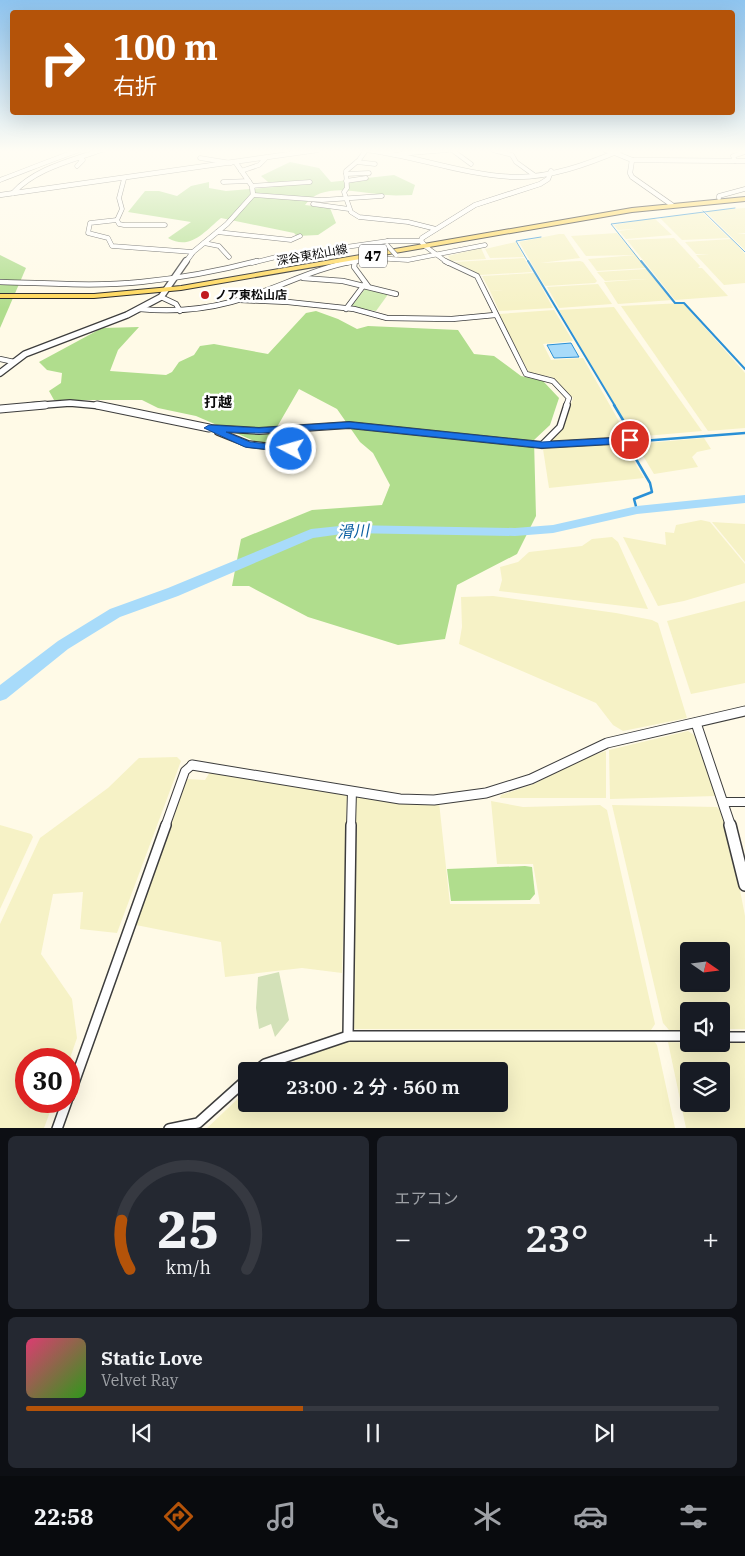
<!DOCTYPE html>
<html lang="ja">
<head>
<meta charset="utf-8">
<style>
	:root { --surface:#171b24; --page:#242831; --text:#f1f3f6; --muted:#9ea1a6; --line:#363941; --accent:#b45309 }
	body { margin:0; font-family:"IBM Plex Serif","Noto Sans JP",serif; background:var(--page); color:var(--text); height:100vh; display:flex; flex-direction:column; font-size:19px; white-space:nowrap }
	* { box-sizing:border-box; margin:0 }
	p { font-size:16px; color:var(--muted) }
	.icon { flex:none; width:28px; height:28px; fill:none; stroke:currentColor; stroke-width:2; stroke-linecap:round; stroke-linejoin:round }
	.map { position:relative; height:1128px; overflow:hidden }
	.sheet { display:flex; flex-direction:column; gap:8px; padding:8px; background:#0d0f14; flex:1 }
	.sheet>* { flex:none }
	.hud { position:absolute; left:10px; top:10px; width:725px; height:105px; border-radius:5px; box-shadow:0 5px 20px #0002; background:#b45309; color:#fff; overflow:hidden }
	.needle { width:32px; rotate:104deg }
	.controls { position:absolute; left:680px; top:942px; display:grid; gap:10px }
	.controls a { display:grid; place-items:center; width:50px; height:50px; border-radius:5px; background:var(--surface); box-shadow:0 5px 20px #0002; font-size:25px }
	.speed { position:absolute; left:15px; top:1048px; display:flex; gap:10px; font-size:25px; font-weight:700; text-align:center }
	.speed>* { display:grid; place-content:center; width:65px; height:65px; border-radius:50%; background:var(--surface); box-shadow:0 5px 20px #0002; line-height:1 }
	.speed .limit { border:8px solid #d22; background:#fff; color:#111 }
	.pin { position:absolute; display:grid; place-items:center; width:42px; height:42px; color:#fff; margin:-21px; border:2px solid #fff; border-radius:50%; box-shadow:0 1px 5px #0007 }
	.me { position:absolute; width:55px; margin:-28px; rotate:276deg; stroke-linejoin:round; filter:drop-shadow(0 0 4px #0008) }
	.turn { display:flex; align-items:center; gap:18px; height:105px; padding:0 20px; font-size:22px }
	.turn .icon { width:65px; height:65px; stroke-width:2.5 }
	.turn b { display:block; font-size:35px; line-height:42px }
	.big { font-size:38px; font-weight:600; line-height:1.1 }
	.sheet .tile { flex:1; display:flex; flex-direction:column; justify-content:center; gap:8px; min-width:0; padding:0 18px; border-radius:8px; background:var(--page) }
	.sheet .dial { align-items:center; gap:0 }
	.dial svg { height:130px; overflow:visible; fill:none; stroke:var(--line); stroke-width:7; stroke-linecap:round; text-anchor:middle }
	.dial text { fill:var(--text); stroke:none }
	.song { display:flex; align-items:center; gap:15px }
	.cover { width:60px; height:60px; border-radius:8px; background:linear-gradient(135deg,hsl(340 70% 55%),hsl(110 70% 35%)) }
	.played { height:5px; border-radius:2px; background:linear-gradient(90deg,var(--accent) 40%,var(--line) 40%) }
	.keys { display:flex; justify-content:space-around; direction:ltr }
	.heat { display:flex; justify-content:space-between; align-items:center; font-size:28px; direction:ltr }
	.sheet .tiles { flex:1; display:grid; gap:8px; grid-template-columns:1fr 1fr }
	.tile:last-child { grid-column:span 2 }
	.trip { position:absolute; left:238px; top:1062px; width:270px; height:50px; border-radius:5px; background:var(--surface); box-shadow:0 5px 20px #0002; font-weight:600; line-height:50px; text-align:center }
	.tabs { display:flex; height:80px; justify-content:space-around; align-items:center; background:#090b0e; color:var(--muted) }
	.tabs .icon { width:35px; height:35px }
	.tabs .on { color:var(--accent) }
	.tabs b { font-size:22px; color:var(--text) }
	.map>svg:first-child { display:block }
	.farmland { fill:#f6f2c6; fill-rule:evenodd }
	.green { fill:#ceebaf }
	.forest { fill:#b0dd8d }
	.cemetery { fill:#d3e1b8 }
	.water { fill:#a8dbfa; stroke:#2a90d6 }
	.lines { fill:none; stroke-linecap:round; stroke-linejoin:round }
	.stream-far2 { stroke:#2a90d6; stroke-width:1 }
	.stream-far1 { stroke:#2a90d6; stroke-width:2 }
	.stream { stroke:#2a90d6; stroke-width:2.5 }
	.river { fill:#a8dbfa; fill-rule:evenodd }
	.minor-far4-casing { stroke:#3d3d3d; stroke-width:5 }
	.minor-far3-casing { stroke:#3d3d3d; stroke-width:6 }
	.minor-far2-casing { stroke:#3d3d3d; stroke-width:8 }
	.minor-far1-casing { stroke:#3d3d3d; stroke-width:10 }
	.minor-casing { stroke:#3d3d3d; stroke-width:12 }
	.tertiary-far4-casing { stroke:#3d3d3d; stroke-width:5.5 }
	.tertiary-far3-casing { stroke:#3d3d3d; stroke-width:8 }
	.tertiary-far2-casing { stroke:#3d3d3d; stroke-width:9 }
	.tertiary-far1-casing { stroke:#3d3d3d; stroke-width:11 }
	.tertiary-casing { stroke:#3d3d3d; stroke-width:14 }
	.primary-casing { stroke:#1b1b1b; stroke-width:2 }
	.minor-far4 { stroke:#fff; stroke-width:4 }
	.minor-far3 { stroke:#fff; stroke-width:4.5 }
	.minor-far2 { stroke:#fff; stroke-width:5.5 }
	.minor-far1 { stroke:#fff; stroke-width:8 }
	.minor { stroke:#fff; stroke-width:9 }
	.tertiary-far4 { stroke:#fff; stroke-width:4.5 }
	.tertiary-far3 { stroke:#fff; stroke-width:5.5 }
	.tertiary-far2 { stroke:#fff; stroke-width:7 }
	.tertiary-far1 { stroke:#fff; stroke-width:9 }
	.tertiary { stroke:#fff; stroke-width:11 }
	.primary { fill:#ffd757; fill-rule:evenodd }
	.minor-bridge-casing { stroke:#3d3d3d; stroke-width:5; stroke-linecap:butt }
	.minor-bridge { stroke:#fff; stroke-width:4 }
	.route { fill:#1a73e8; stroke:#114b97 }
	.poi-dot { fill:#c11b21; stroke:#fff; stroke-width:2 }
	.labels { text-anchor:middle; stroke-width:5; stroke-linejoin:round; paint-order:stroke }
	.far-street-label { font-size:12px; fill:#0a0a0a; stroke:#fff }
	.far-poi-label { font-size:12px; font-weight:bold; fill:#0a0a0a; stroke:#fff; text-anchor:start }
	.shield { fill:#fff; stroke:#545454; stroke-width:1 }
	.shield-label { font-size:14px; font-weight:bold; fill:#0a0a0a }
	.far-neighbourhood-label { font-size:14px; font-weight:bold; fill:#0a0a0a; stroke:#fff }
	.water-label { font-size:16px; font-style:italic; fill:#0d60a2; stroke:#fff }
</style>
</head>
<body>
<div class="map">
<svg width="745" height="1129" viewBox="0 0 745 1129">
	<rect width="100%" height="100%" fill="#fffae7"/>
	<g class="farmland">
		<polygon points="745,208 745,233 737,234 745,234 745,250 705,211"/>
		<polygon points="702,212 729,238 682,240 660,218"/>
		<polygon points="654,218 672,235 626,239 619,231 635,229 618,230 614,225"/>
		<polygon points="617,233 635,255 586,256 571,236"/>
		<polygon points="559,234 564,234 580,258 540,263 580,261 583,262 597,281 595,283 545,286 519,242"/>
		<polygon points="674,238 700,266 698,268 702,268 728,296 675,300 627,240"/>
		<polygon points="731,239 745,254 745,283 724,285 696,255 709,254 696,254 685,242"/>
		<polygon points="516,242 524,257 490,258 485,249"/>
		<polygon points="481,248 486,259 451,261 448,256"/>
		<polygon points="636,255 646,268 597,271 588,259"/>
		<polygon points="524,258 532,272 480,275 455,262"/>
		<polygon points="647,269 672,300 618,304 604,282 647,279 605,281 597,272"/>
		<polygon points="534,273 553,308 499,311 490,291 515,289 490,291 482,276"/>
		<polygon points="598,284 612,304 559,308 547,287"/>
		<polygon points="683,303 745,373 745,428 708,431 621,306"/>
		<polygon points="614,307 702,431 634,437 559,310"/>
		<polygon points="554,310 573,341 543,344 551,360 583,358 628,437 548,443 563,428 573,398 552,377 529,373 499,314"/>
		<polygon points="704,438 711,449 697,452 692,457 698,467 654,474 636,444"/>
		<polygon points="623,443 644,478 549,488 543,449"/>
		<polygon points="701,520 710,522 745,564 745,583 684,601 658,606 623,537 666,545 665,532 674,533 676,525"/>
		<polygon points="712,522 745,524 745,562"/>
		<polygon points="612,537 618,542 648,609 499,591 502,580 500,567 518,562 529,552 582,546 592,539"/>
		<polygon points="493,596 616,613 652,620 658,623 687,718 623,731 613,725 596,703 459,644 462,627 461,597"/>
		<polygon points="745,601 745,683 691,694 667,621"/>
		<polygon points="688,731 694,735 716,796 610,799 609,750"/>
		<polygon points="606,751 606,798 500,798 501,795 534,784 582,759"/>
		<polygon points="177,757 181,761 117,933 80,929 83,892 53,894 41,954 72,999 77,1038 69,1061 69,1059 26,1059 26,1101 54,1101 44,1128 0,1128 0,924 40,838 108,788 139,758"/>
		<polygon points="210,772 347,795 342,973 302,968 225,977 221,942 136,925 187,779 205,780"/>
		<polygon points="356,797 439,802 450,904 540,904 533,864 497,864 491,801 523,807 600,805 607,810 655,1024 651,1030 354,1029"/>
		<path d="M612,805L717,807L721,811L734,859L745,916V1029H721V1011H689V1030H669L663,1023ZM689,951H721V984H689Z"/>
		<polygon points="0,825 31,834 33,837 0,909"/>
		<polygon points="654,1041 657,1045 675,1128 206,1129 246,1091 246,1104 499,1104 499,1071 268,1071 344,1042"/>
		<path d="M668,1042L721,1044V1042H745V1128H686ZM689,1071H721V1104H689Z"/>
	</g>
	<polygon class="green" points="365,289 389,293 376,311 351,307"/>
	<g class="forest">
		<path d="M290,162L319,168L331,182L394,175L415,185L412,195C404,195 396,196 388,195C362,194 323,180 305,205L330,208L336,223L318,235L297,236L294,233L221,218C204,232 190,251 168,238L191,222L128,212L145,191H159L177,196L191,186L209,182V188L226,191L274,187L261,176Z"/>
		<polygon points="0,255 26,268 0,328"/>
		<polygon points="316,311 338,319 357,329 368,326 458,330 474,354 494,356 521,376 543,381 559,398 550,425 534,440 536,516 517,554 457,585 445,639 398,645 308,617 249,586 232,586 241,539 312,510 382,505 390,485 373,453 360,442 337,409 299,389 266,446 196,416 158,408 142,400 54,400 49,391 61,383 62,373 47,370 39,362 102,328 139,327 118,350 110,371 166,375 172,372 179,362 194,355 200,346 214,344 268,354 306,313"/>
		<polygon points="525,866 532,867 535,894 530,900 451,901 447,869"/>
	</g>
	<polygon class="cemetery" points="279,972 289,1020 275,1037 271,1024 259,1029 256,1008 258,977"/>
	<polygon class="water" points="571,343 579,357 554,358 547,345"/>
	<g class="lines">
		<g class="stream-far2">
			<polyline points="703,211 745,252"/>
			<polyline points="529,263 516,241 541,237"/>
			<polyline points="642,263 611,224 735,208"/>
		</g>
		<g class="stream-far1">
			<polyline points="528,261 615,406"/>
			<polyline points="641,261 675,303 684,303 745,369"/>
		</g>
		<g class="stream">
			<polyline points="614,405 632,435 626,442 650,483 652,492 634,499 637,510"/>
			<polyline points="629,442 745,433"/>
		</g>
		<polygon class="river" points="745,495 745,503 637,514 553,533 515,536 349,533 313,538 178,596 120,617 68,649 6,699 0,701 0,685 58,641 110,609 168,588 311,529 349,525 515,528 553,525 637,506"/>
		<defs>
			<g id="minor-far4">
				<polyline points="366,150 359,160 346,171 347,188 344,192 351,212 359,217 408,222 436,229"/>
				<polyline points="452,150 471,164"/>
				<polyline points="493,150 512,155 516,162 534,175"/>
				<polyline points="605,150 615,153"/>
				<polyline points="399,154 447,150"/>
				<polyline points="200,158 231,163"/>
				<polyline points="735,161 733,156 745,152"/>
				<polyline points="357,162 375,164"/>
				<polyline points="77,166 83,160 80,159"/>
				<polyline points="241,171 259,165 265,159"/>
				<polyline points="346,174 369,173"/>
				<path d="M0,180C27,170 53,159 80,150"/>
				<polyline points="346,181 366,178"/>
				<polyline points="223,182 249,181"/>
				<polyline points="252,186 310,182"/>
				<polyline points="253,195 322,200 382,196"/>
				<polyline points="719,198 719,196 745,189"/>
				<polyline points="313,204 349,209"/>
				<polyline points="117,220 90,223 88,233 108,238 112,246 193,252"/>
				<polyline points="117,220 119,224 124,225 165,225"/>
				<polyline points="117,220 122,209 119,198 124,179"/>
				<polyline points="217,232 291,240 300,236"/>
				<polyline points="204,243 219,246 229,257"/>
				<polyline points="425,246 448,263"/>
				<polyline points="252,263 276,257 388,241"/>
				<polyline points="347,263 374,258 408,260 485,245"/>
			</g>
			<g id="minor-far3">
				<polyline points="355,261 354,267 368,286"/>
				<polyline points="445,261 477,276 526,374 553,381 569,398 566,406"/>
				<polyline points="303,278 343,281 396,294"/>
				<path d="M0,282C47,283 95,287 141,282C180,278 219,271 257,261"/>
				<polyline points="161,297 176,304 180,311"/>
				<polyline points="240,300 288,302 354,309 387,318 452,319 495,315"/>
				<path d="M140,309C171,312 201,310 231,302C273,291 311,269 354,261"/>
				<polyline points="346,309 364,285"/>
				<polyline points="0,359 14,362"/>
			</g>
			<g id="minor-far2">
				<polyline points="209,428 259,431 349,425 542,445 630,440"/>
				<polyline points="218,432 248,444 291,449"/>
				<polyline points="542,445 560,427 567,405"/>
			</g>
			<g id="minor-far1">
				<polyline points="723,802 745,802"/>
				<polyline points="165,827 185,771 192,765"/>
				<polyline points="351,827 352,791"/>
			</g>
			<g id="minor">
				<polyline points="348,1036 351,825"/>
				<polyline points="721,1037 745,1037"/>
				<polyline points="256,1071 265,1064 348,1036 689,1036"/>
				<polyline points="69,1097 166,825"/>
				<polyline points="57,1129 67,1101"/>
				<polyline points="169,1129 198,1123 246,1080"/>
			</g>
			<g id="tertiary-far4">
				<path d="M367,150C416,156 464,175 514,177C550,178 588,164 621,150"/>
				<polyline points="615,153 632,160 745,161"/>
				<polyline points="632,160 630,173 632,177 672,205"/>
				<path d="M13,193C36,168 71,161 101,150"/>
				<polyline points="0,195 317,150"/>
				<polyline points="388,241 421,241"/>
				<polyline points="425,246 421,241 422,238 475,205 540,184 548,179 551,171"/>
				<polyline points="185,263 193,252 227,224 253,195 252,186 236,163"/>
			</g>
			<g id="tertiary-far3">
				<polyline points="0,373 25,354 127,315 161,297 186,261"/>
				<polyline points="31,406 70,403 103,406"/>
			</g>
			<g id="tertiary-far2">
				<polyline points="97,405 209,428"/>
				<polyline points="0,409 45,405"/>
			</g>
			<g id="tertiary-far1">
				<polyline points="696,723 731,827"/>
				<polyline points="192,765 400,799 434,800 486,793 531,779 607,743 745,711"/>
			</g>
			<polyline id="tertiary" points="730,825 745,885"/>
			<polygon id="primary" points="745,197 745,201 632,212 181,290 94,298 0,298 0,294 94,294 181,286 632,208"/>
		</defs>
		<use href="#minor-far4" class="minor-far4-casing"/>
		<use href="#minor-far3" class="minor-far3-casing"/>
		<use href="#minor-far2" class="minor-far2-casing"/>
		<use href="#minor-far1" class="minor-far1-casing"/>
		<use href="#minor" class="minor-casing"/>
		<use href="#tertiary-far4" class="tertiary-far4-casing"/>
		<use href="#tertiary-far3" class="tertiary-far3-casing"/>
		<use href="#tertiary-far2" class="tertiary-far2-casing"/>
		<use href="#tertiary-far1" class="tertiary-far1-casing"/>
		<use href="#tertiary" class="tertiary-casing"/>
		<use href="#primary" class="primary-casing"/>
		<use href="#minor-far4" class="minor-far4"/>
		<use href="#minor-far3" class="minor-far3"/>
		<use href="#minor-far2" class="minor-far2"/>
		<use href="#minor-far1" class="minor-far1"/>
		<use href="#minor" class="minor"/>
		<use href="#tertiary-far4" class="tertiary-far4"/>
		<use href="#tertiary-far3" class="tertiary-far3"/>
		<use href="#tertiary-far2" class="tertiary-far2"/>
		<use href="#tertiary-far1" class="tertiary-far1"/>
		<use href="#tertiary" class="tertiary"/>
		<use href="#primary" class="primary"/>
		<defs>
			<polyline id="minor-bridge" points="387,245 396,255"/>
		</defs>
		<use href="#minor-bridge" class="minor-bridge-casing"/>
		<use href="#minor-bridge" class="minor-bridge"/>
	</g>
	<linearGradient id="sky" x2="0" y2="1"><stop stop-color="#8ec4ef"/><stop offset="0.49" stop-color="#fffdf4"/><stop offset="1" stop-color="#fffdf4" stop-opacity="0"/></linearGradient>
	<rect width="745" height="308" fill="url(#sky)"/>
	<polygon class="route" points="349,422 542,442 630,437 635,440 630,443 542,448 349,428 259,433 226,432 250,442 295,447 296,449 291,452 245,447 204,428 209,425 259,428"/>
	<circle class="poi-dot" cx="205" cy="295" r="5"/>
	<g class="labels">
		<g class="far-street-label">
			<text transform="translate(312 255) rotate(-10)" y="4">深谷東松山線</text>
		</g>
		<g class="far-poi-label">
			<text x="215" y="299">ノア東松山店</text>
		</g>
		<rect class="shield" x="359" y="244.5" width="28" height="23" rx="4"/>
		<g class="shield-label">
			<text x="373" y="261">47</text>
		</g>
		<g class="far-neighbourhood-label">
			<text x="218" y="407">打越</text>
		</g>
		<g class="water-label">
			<text transform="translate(353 531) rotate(-3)" y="6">滑川</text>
		</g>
	</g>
</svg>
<div class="controls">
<a><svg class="needle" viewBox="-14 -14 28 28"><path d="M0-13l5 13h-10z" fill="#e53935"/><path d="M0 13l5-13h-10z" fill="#9ea1a6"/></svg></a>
<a><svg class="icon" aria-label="sound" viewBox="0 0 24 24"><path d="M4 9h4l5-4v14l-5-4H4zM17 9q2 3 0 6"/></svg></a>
<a><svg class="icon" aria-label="layers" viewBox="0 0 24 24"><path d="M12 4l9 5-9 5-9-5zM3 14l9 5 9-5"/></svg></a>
</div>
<div class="speed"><div class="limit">30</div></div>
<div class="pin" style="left:630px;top:440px;background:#d93025"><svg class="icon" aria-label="arrive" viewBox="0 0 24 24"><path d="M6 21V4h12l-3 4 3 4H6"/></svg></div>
<svg class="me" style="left:291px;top:449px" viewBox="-20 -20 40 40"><circle r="17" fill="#1a73e8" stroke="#fff" stroke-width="3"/><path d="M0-11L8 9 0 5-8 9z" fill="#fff"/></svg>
<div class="trip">23:00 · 2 分 · 560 m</div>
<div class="hud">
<div class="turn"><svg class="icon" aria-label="right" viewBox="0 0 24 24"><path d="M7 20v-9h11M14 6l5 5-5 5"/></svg><div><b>100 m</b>右折</div></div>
</div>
</div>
<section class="sheet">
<div class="tiles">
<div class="tile dial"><svg viewBox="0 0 100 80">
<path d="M14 69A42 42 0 1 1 86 69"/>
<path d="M14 69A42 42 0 0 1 9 39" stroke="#b45309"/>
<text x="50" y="56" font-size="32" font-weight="700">25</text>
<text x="50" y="72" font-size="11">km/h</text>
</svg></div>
<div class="tile"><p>エアコン</p>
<div class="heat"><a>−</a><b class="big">23°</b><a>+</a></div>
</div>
<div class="tile">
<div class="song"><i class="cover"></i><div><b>Static Love</b><p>Velvet Ray</p></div></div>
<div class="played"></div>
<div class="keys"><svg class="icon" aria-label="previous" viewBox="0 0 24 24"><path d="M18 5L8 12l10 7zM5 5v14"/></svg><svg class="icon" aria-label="pause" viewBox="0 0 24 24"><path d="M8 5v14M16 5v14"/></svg><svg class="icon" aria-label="next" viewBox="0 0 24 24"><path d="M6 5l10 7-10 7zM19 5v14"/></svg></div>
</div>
</div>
</section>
<nav class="tabs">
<b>22:58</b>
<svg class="icon on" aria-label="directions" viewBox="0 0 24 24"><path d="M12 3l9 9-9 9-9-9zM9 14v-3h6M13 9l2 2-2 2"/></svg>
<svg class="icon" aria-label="music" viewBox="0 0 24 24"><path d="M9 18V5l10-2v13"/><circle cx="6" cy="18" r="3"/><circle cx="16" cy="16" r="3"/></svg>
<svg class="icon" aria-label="phone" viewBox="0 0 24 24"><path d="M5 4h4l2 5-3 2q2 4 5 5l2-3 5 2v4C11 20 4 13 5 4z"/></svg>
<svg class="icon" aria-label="climate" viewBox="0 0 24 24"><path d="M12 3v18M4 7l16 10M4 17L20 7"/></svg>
<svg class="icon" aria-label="car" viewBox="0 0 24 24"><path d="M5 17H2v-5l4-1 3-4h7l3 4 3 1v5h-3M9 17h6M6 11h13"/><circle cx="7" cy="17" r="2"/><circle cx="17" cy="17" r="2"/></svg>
<svg class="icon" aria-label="filters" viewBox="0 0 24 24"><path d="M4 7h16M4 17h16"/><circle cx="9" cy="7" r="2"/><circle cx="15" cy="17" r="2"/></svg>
</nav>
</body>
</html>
